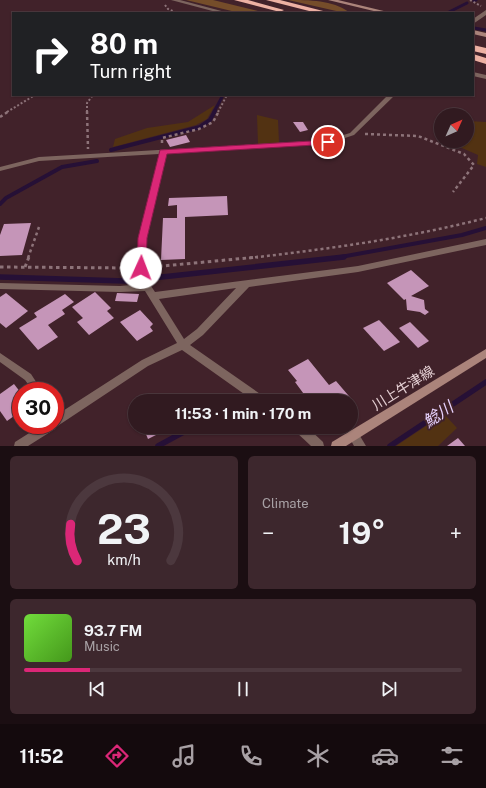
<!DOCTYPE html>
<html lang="en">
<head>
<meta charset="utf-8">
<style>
	:root { --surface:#311a20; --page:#3d272d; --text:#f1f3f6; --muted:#a8a1a5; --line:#4c383e; --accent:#db2777 }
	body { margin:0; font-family:"Public Sans","Noto Sans JP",sans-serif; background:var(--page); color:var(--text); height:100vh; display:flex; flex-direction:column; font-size:15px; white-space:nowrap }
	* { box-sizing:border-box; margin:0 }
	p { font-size:13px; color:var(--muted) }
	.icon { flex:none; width:22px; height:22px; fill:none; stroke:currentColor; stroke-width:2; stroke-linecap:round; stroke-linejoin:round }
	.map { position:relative; height:446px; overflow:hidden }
	.side { display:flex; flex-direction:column; gap:10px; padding:10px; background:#1b0e12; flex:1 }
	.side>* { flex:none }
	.banner { position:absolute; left:12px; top:12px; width:462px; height:84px; border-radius:0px; box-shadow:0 1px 3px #0004,0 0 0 1px var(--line); background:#202124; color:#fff; overflow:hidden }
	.needle { width:26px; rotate:45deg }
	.controls { position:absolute; left:434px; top:108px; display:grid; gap:8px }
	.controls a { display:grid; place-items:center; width:40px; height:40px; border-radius:50%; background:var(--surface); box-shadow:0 1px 3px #0004,0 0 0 1px var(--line); font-size:20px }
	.speed { position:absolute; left:12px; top:382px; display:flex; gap:8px; font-size:20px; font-weight:700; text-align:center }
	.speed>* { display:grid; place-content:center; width:52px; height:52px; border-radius:50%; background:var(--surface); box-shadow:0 1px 3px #0004,0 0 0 1px var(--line); line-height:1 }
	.speed .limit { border:6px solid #d22; background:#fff; color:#111 }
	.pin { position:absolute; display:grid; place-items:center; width:34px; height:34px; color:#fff; margin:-17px; border:2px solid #fff; border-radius:50%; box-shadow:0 1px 4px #0007 }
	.me { position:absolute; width:44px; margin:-22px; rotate:2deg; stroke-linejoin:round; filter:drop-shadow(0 0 3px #0008) }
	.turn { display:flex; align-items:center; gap:14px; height:84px; padding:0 12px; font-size:18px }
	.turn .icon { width:52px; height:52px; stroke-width:2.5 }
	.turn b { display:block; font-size:28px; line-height:34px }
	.big { font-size:30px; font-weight:700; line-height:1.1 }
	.side .widget { flex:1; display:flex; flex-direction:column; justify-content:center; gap:6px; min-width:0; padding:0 14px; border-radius:6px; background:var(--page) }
	.side .dial { align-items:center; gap:0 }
	.dial svg { height:104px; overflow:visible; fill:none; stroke:var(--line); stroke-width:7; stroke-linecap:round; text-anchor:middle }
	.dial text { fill:var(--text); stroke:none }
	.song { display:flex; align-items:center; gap:12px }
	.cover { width:48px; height:48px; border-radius:6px; background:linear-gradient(135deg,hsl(100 70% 55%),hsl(100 70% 35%)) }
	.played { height:4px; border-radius:2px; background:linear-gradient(90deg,var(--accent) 15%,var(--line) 15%) }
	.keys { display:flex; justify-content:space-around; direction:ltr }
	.heat { display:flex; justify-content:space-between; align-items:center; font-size:22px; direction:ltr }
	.side .tiles { flex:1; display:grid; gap:10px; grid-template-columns:1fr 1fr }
	.widget:last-child { grid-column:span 2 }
	.trip { position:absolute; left:128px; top:394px; width:230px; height:40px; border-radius:20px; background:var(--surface); box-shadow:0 1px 3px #0004,0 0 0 1px var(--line); font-weight:700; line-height:40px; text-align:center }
	.tabs { display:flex; height:64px; justify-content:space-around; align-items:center; background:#140a0d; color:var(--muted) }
	.tabs .icon { width:28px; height:28px }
	.tabs .active { color:var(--accent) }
	.tabs b { font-size:18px; color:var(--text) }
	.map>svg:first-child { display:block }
	.green { fill:#523212 }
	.forest { fill:#754d2a }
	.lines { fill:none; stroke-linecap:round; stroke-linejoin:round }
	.stream-far2 { stroke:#261036; stroke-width:3 }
	.stream-far1 { stroke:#261036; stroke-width:4 }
	.stream { stroke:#261036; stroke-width:5.5 }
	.building { fill:#c595b8 }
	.path-far2 { stroke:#8d7379; stroke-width:2; stroke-dasharray:2 2; stroke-linecap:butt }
	.path-far1 { stroke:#8d7379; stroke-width:2.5; stroke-dasharray:3 3; stroke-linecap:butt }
	.path { stroke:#8d7379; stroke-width:3; stroke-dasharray:3.5 3.5; stroke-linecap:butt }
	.lane { fill:#7d655f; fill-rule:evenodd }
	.street { fill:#7d655f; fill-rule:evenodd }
	.secondary { fill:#ab847b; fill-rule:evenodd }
	.highway { fill:#edb1a3; fill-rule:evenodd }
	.route { fill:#db2777; stroke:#8e194d }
	.labels { text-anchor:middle; stroke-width:4; stroke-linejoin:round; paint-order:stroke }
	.near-street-label { font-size:14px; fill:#e5d0d4; stroke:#41222a }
	.near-water-label { font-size:16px; font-style:italic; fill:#e8d3fe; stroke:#41222a }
</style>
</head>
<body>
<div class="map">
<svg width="486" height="446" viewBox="0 0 486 446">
	<rect width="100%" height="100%" fill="#41222a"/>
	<g class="green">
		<polygon points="215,105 207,119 196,125 113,147 115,139 147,128 188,122"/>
		<polygon points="257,115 278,120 279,143 258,144"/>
		<polygon points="467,121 486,122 486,167 477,164 478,155 446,141 467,141"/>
		<polygon points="444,414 457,428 438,446 396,446"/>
	</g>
	<g class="forest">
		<polygon points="186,0 213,0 266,13 240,13"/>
		<path d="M288,0C310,0 332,0 349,12L365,11L373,13H345Z"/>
	</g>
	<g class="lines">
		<g class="stream-far2">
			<polyline points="474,1 476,0"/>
			<polyline points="447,13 467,3"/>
			<polyline points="474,28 486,30"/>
			<polyline points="214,112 223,95"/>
		</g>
		<g class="stream-far1">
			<polyline points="111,150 200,127 210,120 215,111"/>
			<polyline points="0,204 6,198 62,167 97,161"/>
			<polyline points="335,258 462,235 486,228"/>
		</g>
		<g class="stream">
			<polyline points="0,277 125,281 344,257"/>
			<polyline points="158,446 193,427"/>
			<polyline points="390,446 486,382"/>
		</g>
	</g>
	<g class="building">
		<polygon points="293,122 303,122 308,130 300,132"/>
		<polygon points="186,135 190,142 170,147 166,140"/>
		<polygon points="227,196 228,215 185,217 185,259 161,260 163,218 177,218 177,205 168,206 169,198"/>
		<polygon points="31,223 22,255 0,256 0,235 4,224"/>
		<polygon points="411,270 429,286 411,296 424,300 425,309 429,312 425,315 420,312 407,310 406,299 404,300 387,283"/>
		<polygon points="95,292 111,308 107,311 114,318 89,335 77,322 83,318 72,307"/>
		<polygon points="6,293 28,311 6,328 0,323 0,297"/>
		<polygon points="117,293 139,294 137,302 115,301"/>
		<polygon points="65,294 74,302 62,310 65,314 48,325 58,337 38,350 19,328 37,317 34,313"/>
		<polygon points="140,310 153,324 150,327 153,331 137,341 120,322"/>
		<polygon points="379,320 400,342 384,351 363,328"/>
		<polygon points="410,322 429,341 418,348 399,328"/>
		<polygon points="308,359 329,385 336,381 354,402 351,403 351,401 309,401 295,382 297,381 288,370"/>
		<polygon points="14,384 21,393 21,411 7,421 0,411 0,394"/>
		<polygon points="143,427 172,427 148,439"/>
		<polygon points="458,438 465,446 447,446"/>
	</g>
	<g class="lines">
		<g class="path-far2">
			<polyline points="470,0 481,6"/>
			<polyline points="165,5 168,9 177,13"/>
			<polyline points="7,112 35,95"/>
			<polyline points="87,112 87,103 93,95"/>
			<polyline points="218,112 227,95"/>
		</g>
		<g class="path-far1">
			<polyline points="87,111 88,149"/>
			<polyline points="0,117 9,111"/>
			<polyline points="365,134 418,136 464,154 474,165 453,192"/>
			<polyline points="162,143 162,138 199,129 213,122 219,111"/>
			<polyline points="28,258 39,227"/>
			<path d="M249,258C329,249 408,238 486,218"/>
		</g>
		<g class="path">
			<polyline points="0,267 131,268"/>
			<polyline points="25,267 29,257"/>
			<polyline points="152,267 258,257"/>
		</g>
		<polygon class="lane" points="0,353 31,374 42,391 33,391 25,380 0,362"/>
		<g class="street">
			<polygon points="171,0 180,0 229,13 220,13"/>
			<polygon points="486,10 486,15 473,24 473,19"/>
			<polygon points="473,72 486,75 486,79 473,76"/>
			<path d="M388,95H395L354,135L330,143L166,154L147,238L145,268L151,286L155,292L358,266L486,239V245L358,272L249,287L203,335L190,345L266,398L267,401H254L182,350L148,366L56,427L55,429L28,446H14L15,442L42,425H55V416L142,360L177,343L145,291L120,292L0,289V283L120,286L142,284L137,268L139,238L159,154L39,161L0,171V167L39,157L327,140L350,133ZM236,288L197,329L184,339L159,299Z"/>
			<polygon points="294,427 307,427 323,442 324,446 311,446 295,431"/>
			<polygon points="353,430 357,431 366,446 354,446 348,435 349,431"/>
		</g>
		<g class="secondary">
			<polygon points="328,0 338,0 392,13 382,13"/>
			<polygon points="473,30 486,33 486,37 473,34"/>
			<polygon points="486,349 486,358 346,446 331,446 332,442"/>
		</g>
		<g class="highway">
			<polygon points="234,0 248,0 284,10 280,12"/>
			<polygon points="266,0 280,0 331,13 317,13"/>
			<polygon points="473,45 486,48 486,54 473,51"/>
			<polygon points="473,54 486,58 486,64 473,60"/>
		</g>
	</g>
	<polygon class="route" points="328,140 332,142 331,144 167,154 147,238 146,268 141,272 138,271 137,268 138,238 160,150"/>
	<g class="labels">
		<g class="near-street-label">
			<text transform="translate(403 388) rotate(-32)" y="5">川上牛津線</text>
		</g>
		<g class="near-water-label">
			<text transform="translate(438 414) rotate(-34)" y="6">鯰川</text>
		</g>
	</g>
</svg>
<div class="controls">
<a><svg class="needle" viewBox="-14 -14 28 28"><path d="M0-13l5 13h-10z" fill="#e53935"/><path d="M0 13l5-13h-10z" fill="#a8a1a5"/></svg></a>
</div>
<div class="speed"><div class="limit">30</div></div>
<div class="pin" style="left:328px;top:142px;background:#d93025"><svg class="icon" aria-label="arrive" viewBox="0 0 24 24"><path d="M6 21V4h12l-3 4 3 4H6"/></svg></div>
<svg class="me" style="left:141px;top:268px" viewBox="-20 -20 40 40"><circle r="19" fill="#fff"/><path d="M0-13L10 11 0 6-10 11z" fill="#db2777"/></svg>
<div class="trip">11:53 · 1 min · 170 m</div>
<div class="banner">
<div class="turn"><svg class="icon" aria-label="right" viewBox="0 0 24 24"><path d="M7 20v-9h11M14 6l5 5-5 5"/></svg><div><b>80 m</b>Turn right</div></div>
</div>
</div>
<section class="side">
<div class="tiles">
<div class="widget dial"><svg viewBox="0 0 100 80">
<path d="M14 69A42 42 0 1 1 86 69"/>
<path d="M14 69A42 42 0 0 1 9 41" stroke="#db2777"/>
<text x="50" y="56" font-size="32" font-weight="700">23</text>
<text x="50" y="72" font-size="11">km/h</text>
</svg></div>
<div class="widget"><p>Climate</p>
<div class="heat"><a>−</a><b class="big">19°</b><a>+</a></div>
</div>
<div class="widget">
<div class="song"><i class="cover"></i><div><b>93.7 FM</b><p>Music</p></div></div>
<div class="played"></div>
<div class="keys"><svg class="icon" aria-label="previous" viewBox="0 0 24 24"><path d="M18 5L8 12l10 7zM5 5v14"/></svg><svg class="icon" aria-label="pause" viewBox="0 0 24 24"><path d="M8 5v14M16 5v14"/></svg><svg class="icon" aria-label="next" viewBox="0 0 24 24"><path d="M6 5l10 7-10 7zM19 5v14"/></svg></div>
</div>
</div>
</section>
<nav class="tabs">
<b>11:52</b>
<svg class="icon active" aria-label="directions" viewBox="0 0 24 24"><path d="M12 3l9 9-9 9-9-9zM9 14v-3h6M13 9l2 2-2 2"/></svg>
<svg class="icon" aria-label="music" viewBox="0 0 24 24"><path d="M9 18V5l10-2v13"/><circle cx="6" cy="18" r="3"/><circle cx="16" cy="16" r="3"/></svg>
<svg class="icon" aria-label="phone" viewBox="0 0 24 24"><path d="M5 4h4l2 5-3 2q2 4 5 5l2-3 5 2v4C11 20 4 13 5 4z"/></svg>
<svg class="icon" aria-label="climate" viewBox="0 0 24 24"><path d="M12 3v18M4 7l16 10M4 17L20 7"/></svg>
<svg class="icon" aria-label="car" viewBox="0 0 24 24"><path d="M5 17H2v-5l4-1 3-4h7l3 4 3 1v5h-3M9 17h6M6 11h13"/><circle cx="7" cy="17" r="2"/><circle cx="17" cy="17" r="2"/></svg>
<svg class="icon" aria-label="filters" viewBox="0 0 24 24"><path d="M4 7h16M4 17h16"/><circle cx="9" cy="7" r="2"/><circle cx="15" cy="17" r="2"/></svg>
</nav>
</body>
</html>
